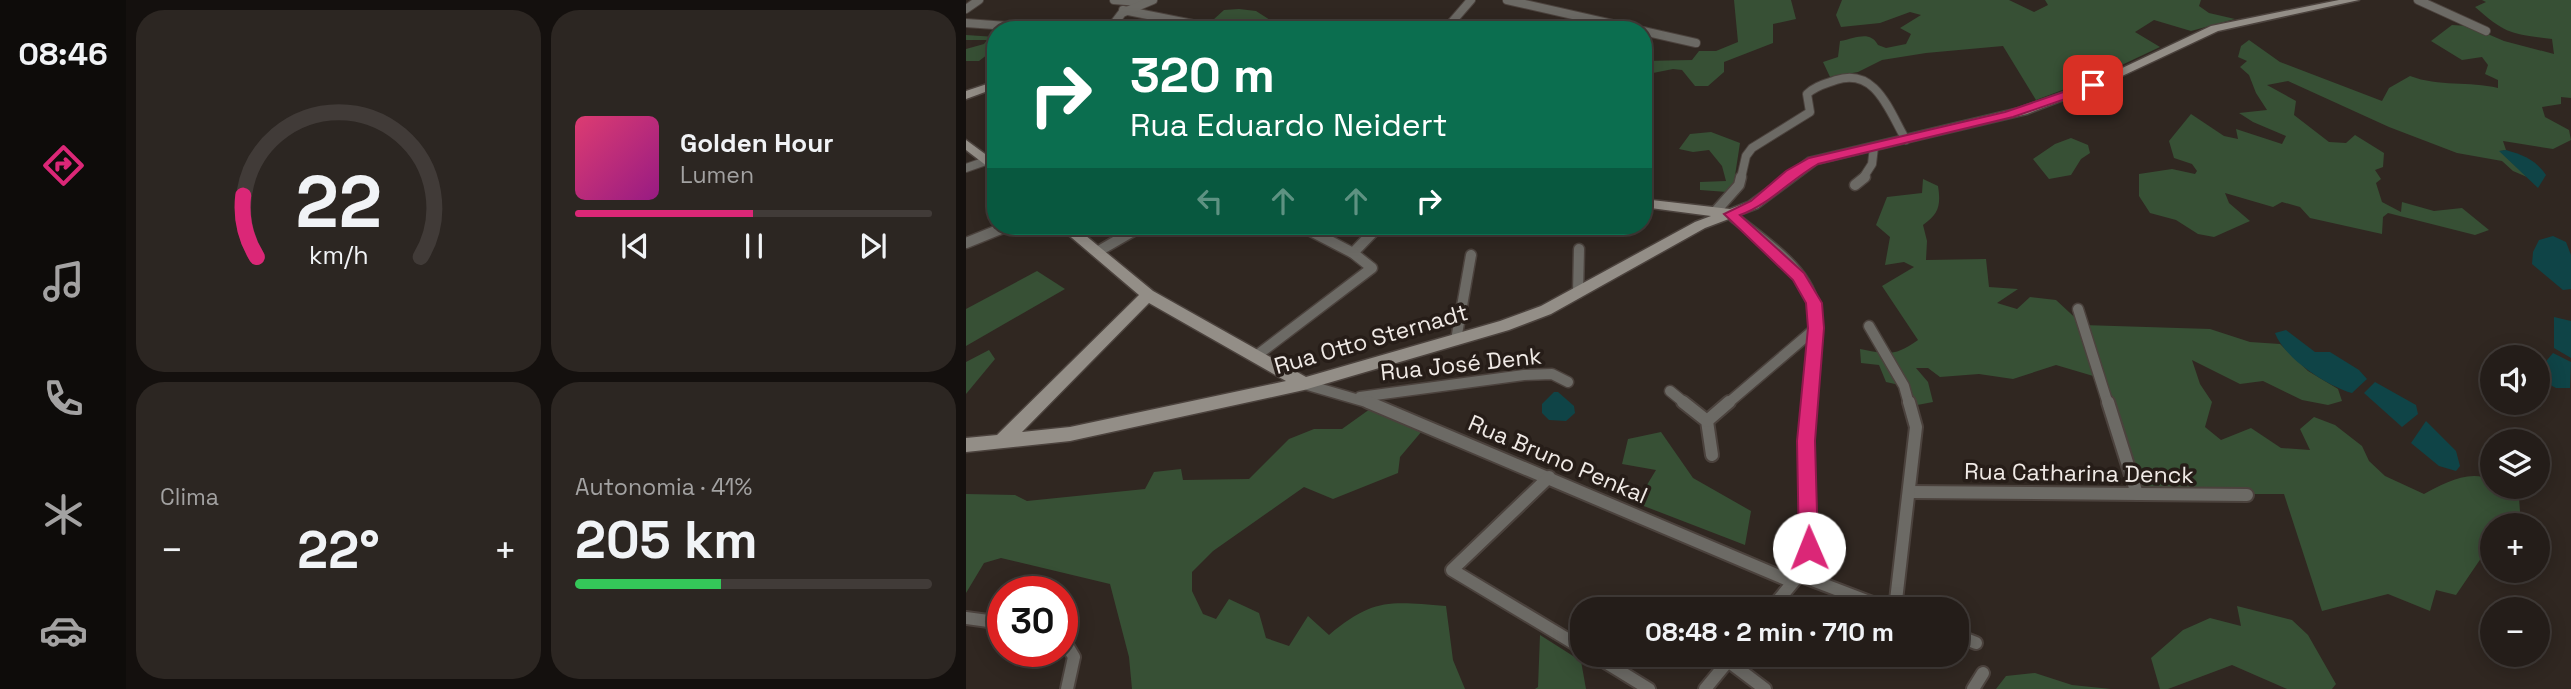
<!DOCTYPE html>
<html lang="pt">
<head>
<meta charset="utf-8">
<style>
	:root { --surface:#241d19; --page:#2c2622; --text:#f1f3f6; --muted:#a3a2a2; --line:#413b38; --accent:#db2777 }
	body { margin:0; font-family:"Space Grotesk",sans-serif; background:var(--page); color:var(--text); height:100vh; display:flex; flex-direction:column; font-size:26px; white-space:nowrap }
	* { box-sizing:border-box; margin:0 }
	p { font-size:23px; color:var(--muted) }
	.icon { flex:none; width:38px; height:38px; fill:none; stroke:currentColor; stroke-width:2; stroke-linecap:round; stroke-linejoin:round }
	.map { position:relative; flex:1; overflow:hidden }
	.panel { display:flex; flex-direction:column; gap:10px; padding:10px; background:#14100e; width:840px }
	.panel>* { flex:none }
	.guide { position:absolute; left:21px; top:21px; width:665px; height:214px; border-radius:28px; box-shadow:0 4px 18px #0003,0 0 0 2px var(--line); background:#0b6e4f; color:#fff; overflow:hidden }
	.tools { position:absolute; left:1514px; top:345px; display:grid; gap:14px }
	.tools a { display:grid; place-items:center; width:70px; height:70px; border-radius:50%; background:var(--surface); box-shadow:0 4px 18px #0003,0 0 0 2px var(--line); font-size:35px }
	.speed { position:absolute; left:21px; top:576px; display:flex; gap:14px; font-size:35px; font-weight:700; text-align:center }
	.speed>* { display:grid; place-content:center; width:91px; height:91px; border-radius:50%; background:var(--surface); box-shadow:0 4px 18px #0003,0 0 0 2px var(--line); line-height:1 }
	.speed .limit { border:10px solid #d22; background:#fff; color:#111 }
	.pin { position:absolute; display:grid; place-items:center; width:60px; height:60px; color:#fff; margin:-30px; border-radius:14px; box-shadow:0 4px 10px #0006 }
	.me { position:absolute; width:77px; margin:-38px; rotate:359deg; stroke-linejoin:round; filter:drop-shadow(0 0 5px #0008) }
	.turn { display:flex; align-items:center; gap:24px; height:147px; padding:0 28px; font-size:32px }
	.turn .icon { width:91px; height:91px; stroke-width:2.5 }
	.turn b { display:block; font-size:49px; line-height:60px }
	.lanes { display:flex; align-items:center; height:66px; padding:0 28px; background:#0003; justify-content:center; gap:35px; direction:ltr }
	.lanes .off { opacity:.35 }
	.big { font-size:52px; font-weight:600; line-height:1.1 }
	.panel .tile { flex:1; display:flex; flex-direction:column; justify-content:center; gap:10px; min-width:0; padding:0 24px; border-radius:28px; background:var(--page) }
	.panel .dial { align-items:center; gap:0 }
	.dial svg { height:182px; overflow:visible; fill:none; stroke:var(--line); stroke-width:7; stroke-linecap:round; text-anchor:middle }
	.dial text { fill:var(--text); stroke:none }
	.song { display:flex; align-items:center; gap:21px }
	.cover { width:84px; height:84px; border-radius:10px; background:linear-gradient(135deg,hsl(340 70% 55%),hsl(310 70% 35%)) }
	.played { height:7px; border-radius:4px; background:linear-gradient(90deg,var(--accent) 50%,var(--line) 50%) }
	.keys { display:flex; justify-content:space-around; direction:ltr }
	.heat { display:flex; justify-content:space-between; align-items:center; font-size:38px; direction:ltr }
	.charge { height:10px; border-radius:5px; background:linear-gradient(90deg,#34c759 41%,var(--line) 0) }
	.panel .tiles { flex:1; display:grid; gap:10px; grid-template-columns:repeat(2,1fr) }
	.trip { position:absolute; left:604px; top:597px; width:399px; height:70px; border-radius:28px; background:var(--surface); box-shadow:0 4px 18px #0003,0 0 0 2px var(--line); font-weight:600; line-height:70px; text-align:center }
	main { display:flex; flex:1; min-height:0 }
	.tab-bar { display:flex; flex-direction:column; width:126px; justify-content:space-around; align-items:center; background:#0e0c0a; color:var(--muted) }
	.tab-bar .icon { width:49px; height:49px }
	.tab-bar .active { color:var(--accent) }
	.tab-bar b { font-size:32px; color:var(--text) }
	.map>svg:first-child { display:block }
	.green { fill:#375035 }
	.water { fill:#0f4447 }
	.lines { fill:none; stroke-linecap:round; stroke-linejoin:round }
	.street-far2-casing { stroke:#4b423d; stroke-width:10 }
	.street-far1-casing { stroke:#4b423d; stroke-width:13 }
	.street-casing { stroke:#4b423d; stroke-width:16 }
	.secondary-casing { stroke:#4b423d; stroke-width:3 }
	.street-far2 { stroke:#6c6a65; stroke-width:8 }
	.street-far1 { stroke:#6c6a65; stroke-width:10 }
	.street { stroke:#6c6a65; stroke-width:12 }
	.secondary { fill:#938e87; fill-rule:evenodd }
	.route { fill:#db2777; stroke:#8e194d; stroke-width:2 }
	.labels { text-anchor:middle; stroke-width:7; stroke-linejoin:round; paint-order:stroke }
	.street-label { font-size:23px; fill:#f0eae6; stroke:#261d18 }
</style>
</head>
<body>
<main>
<nav class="tab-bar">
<b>08:46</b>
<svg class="icon active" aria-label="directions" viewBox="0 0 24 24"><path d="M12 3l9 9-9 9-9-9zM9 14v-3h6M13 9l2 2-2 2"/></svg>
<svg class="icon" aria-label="music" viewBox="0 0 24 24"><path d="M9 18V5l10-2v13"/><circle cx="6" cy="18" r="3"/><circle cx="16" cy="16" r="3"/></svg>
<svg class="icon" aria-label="phone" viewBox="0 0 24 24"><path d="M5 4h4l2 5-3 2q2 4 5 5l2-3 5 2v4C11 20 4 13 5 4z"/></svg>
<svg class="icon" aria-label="climate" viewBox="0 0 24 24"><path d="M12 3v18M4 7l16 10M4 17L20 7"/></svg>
<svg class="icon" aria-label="car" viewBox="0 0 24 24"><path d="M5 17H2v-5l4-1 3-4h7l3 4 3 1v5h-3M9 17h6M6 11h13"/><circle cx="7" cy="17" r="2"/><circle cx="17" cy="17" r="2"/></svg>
</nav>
<section class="panel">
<div class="tiles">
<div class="tile dial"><svg viewBox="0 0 100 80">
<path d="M14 69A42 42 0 1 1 86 69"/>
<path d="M14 69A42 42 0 0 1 8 42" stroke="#db2777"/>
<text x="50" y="56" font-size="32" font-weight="700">22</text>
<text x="50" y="72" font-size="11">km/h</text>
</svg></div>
<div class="tile">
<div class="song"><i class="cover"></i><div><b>Golden Hour</b><p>Lumen</p></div></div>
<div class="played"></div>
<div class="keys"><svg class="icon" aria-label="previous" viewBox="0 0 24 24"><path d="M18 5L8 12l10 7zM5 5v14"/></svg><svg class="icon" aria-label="pause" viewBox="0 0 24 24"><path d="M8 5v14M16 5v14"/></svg><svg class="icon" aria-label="next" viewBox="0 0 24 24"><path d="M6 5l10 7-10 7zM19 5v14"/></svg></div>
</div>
<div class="tile"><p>Clima</p>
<div class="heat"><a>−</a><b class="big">22°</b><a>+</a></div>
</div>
<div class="tile"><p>Autonomia · 41%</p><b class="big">205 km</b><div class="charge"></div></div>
</div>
</section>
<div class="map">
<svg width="1605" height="689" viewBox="0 0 1605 689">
	<rect width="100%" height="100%" fill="#302721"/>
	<g class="green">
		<polygon points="768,0 825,0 830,19 807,24 807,43 758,62 758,72 742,86 729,86 716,70 707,69 677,75 677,61 726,60 733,51 750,51 772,42"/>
		<path d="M876,0H1043L1068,12L1082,5L1079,0H1235L1233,6L1243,13L1269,19L1225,31L1188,20L1169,32L1194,47L1128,78L1070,100L1037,46L960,53L916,60L892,72L864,77L857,62L872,57L874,41C890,38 904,30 912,45L920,48L940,44L945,34L934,28L955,15L944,12L914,23L875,27L870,15Z"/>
		<path d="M1516,0H1605V98L1595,97V104L1576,107L1579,117L1603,130L1605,140L1587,149L1537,141L1540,150L1534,151L1561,177L1547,171L1536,161L1491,153L1423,127L1322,81L1301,85L1330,101L1328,115L1363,142L1380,143L1389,135L1418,153L1417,167L1409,170L1415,179L1410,183L1416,202L1435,212L1436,202L1468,211L1496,208L1523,230L1509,235L1422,213L1417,217L1416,234L1344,218L1334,207L1316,202L1307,207L1259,193L1263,203L1284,221L1248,237L1232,234L1210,220L1184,213L1173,196V174L1206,169L1229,174L1231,171L1226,164L1208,158L1203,141L1225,114L1258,136L1272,139L1270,129L1316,144L1320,136L1287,122L1273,113L1301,110L1290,93L1283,75L1274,67L1281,61L1272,57L1275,46L1283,40L1314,62L1416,101L1423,88L1444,76C1473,87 1503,81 1532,88V80L1519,74L1522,65L1516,57L1496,60L1465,41L1486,25L1503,26L1538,41L1588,54L1586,39C1545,34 1540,34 1509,7L1520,2Z"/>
		<polygon points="273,9 290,11 320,30 286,27 274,30 236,30 258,10"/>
		<polygon points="0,35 30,37 30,48 13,61 0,61 0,49 18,44 21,40 0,40"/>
		<polygon points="745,132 774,143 768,182 761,192 734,190 734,182 760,181 756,166 743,150 727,152 713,149 724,134"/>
		<polygon points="1105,138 1122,145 1124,153 1115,159 1105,175 1083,179 1067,159 1089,144"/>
		<path d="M957,179L972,186C975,205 973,214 957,225L961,241L960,260L1020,259L1023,287L1052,289L1031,303L1051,309L1064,297L1090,300L1117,325L1244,329L1284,342L1314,344L1342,371L1372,389L1376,401L1362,405L1336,400L1297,381L1274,384L1226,360L1234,384L1246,402L1239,427L1255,440L1285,428L1315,448L1344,450L1334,429L1348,417L1369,425L1396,446L1403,461L1419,476L1458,494C1477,484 1505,468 1526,481V486L1535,487L1553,498L1555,525H1526V542L1490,595L1470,590L1464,611L1422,594L1356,611L1318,494H1171L1134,378L1090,365L1047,379L1013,374L974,377L962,368H950L962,382L967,402L946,406L938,386L920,382L913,365L895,363L894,349C920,354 929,357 952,340L916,286L948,267L938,262L919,265L924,237L910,225L921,197L956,193Z"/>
		<polygon points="71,271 99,289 0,346 0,309"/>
		<polygon points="23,350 29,359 0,394 0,362"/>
		<path d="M404,409L456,431L434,457L432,473L367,499L338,487L247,551L226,572V591L237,614L250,619L263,599L293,613L300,638L323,646L342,616L363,635C408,597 425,602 480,606L487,660L499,689H166L163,657L144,584L35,558L18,563L0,593V494L49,495L61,501L179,489L188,472L215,469L217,480L283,479L323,439L348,429H376Z"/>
		<polygon points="695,432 727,478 785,511 779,545 670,503 690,470 656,464 662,439"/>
		<polygon points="1271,606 1326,620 1342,635 1370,684 1366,689 1321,689 1266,665 1202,689 1194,689 1185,658 1217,630 1244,618 1275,626"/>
		<polygon points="574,635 615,661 620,689 569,689 572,687"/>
		<polygon points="1069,673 1106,685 1145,689 1030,689 1040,676"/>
	</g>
	<g class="water">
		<path d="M1540,150C1557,155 1570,160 1580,175L1572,188L1533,151Z"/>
		<polygon points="1587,236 1600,242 1605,255 1605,289 1597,290 1566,264 1567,252 1573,240"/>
		<polygon points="1588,317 1605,321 1605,358 1588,348"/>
		<path d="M1320,330L1349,352H1364L1393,370L1401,379L1386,393C1361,386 1318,358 1309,333Z"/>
		<polygon points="1587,353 1605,362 1604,388 1590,388 1573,379 1576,366"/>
		<polygon points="1409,382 1450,405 1452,414 1436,427 1398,393"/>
		<polygon points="588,392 592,392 608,406 609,413 600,421 583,420 576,413 576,404"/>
		<polygon points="1460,421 1490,451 1494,466 1490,471 1473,466 1445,443"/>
	</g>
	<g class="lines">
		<defs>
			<g id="street-far2">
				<polyline points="148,0 173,2"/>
				<polyline points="541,0 673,30"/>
				<polyline points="1452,0 1520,31"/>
				<polyline points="0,9 13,0"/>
				<polyline points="157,10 232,25"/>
				<polyline points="0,23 95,30"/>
				<polyline points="143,30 156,13 187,0"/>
				<polyline points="479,30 505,0"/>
				<polyline points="677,31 730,43"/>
				<polyline points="0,168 20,161"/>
				<path d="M775,178L780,156L786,148L844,112L841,94C849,86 859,84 870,80C910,67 923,111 940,140"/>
				<polyline points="897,178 906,164 908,147"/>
			</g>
			<g id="street-far1">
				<polyline points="889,185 899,177"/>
				<polyline points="749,212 773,185 775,177"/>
				<path d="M764,214C794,239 844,268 849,311C852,336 844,377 843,404"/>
				<polyline points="0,243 42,226"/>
				<polyline points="131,252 176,226"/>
				<polyline points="387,253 413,226"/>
				<polyline points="612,293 613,249"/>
				<polyline points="1112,309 1142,404"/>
				<polyline points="903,326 938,386 943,404"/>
				<polyline points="490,340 505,255"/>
				<polyline points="290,356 406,268 387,253 335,226"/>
				<polyline points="338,384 407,404"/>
				<polyline points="704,391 720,404"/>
				<polyline points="394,397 558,375 586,374 602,382"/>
				<polyline points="761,404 850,328"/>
			</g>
			<g id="street">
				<polyline points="402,402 827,582"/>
				<polyline points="717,402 741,421 746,455"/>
				<polyline points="1142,402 1171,494"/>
				<polyline points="741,421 763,402"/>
				<polyline points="583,477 486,570 616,648"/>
				<polyline points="944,492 1281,495"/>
				<polyline points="833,575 922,609"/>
				<polyline points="805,609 833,575 843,548 840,441 843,402"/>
				<polyline points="929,609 950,427 943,402"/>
				<polyline points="0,618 37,623"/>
				<polyline points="990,635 1010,643"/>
				<polyline points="96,643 102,647 108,657 101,689"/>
				<polyline points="626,654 683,689"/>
				<polyline points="762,661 799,689"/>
				<polyline points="739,689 768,654"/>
				<polyline points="1007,689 1017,673"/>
			</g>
			<g id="secondary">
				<path d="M1373,0H1393L1252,31L1139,84L1061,114L851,164L792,208L739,228L585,314L543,330L338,390L104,441L0,452V438L31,435L173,295L92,226H108L187,291L340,377L534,321L575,306L729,222L745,216L677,207V199L764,209L782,202L842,158L1053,108L1131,80L1245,26ZM183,303L320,381L104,427L56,432Z"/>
				<polygon points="30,81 30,88 0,99 0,91"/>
				<polygon points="0,140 30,162 30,173 0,150"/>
			</g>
		</defs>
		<use href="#street-far2" class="street-far2-casing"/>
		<use href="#street-far1" class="street-far1-casing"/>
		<use href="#street" class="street-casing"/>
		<use href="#secondary" class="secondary-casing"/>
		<use href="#street-far2" class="street-far2"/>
		<use href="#street-far1" class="street-far1"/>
		<use href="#street" class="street"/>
		<use href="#secondary" class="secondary"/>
	</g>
	<path class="route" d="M1127,82L1133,85L1131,88L1047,117L852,164C824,180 804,204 774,215L838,273L856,303L858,328L849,441L852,548L850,554L843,557L836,554L833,548L831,441L842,328L840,303L827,280L758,214L785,201L820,171L843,158L1039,112Z"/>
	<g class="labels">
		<g class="street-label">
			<text transform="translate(405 339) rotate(-16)" y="8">Rua Otto Sternadt</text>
			<text transform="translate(495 364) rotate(-6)" y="8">Rua José Denk</text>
			<text transform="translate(592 459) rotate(23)" y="8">Rua Bruno Penkal</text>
			<text transform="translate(1113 473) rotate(1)" y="8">Rua Catharina Denck</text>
		</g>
	</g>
</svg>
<div class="tools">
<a><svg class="icon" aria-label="sound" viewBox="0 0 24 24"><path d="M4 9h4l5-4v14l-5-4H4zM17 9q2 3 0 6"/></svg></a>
<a><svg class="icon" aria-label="layers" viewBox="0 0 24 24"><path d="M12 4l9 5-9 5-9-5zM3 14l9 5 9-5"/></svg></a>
<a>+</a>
<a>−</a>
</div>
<div class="speed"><div class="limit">30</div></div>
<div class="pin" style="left:1127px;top:85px;background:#d93025"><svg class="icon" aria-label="arrive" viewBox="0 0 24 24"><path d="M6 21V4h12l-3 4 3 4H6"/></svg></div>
<svg class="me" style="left:843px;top:548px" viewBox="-20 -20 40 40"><circle r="19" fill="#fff"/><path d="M0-13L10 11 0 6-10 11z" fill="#db2777"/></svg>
<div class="trip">08:48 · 2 min · 710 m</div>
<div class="guide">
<div class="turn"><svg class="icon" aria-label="right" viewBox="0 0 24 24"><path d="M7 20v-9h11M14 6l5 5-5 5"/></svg><div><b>320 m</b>Rua Eduardo Neidert</div></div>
<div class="lanes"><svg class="icon off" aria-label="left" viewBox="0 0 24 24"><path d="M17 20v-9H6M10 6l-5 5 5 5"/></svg><svg class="icon off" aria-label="ahead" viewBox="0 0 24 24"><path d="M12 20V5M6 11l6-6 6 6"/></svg><svg class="icon off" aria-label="ahead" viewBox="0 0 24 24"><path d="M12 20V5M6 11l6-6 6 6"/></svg><svg class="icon" aria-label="right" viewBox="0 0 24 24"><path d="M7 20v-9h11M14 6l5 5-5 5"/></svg></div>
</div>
</div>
</main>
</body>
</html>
